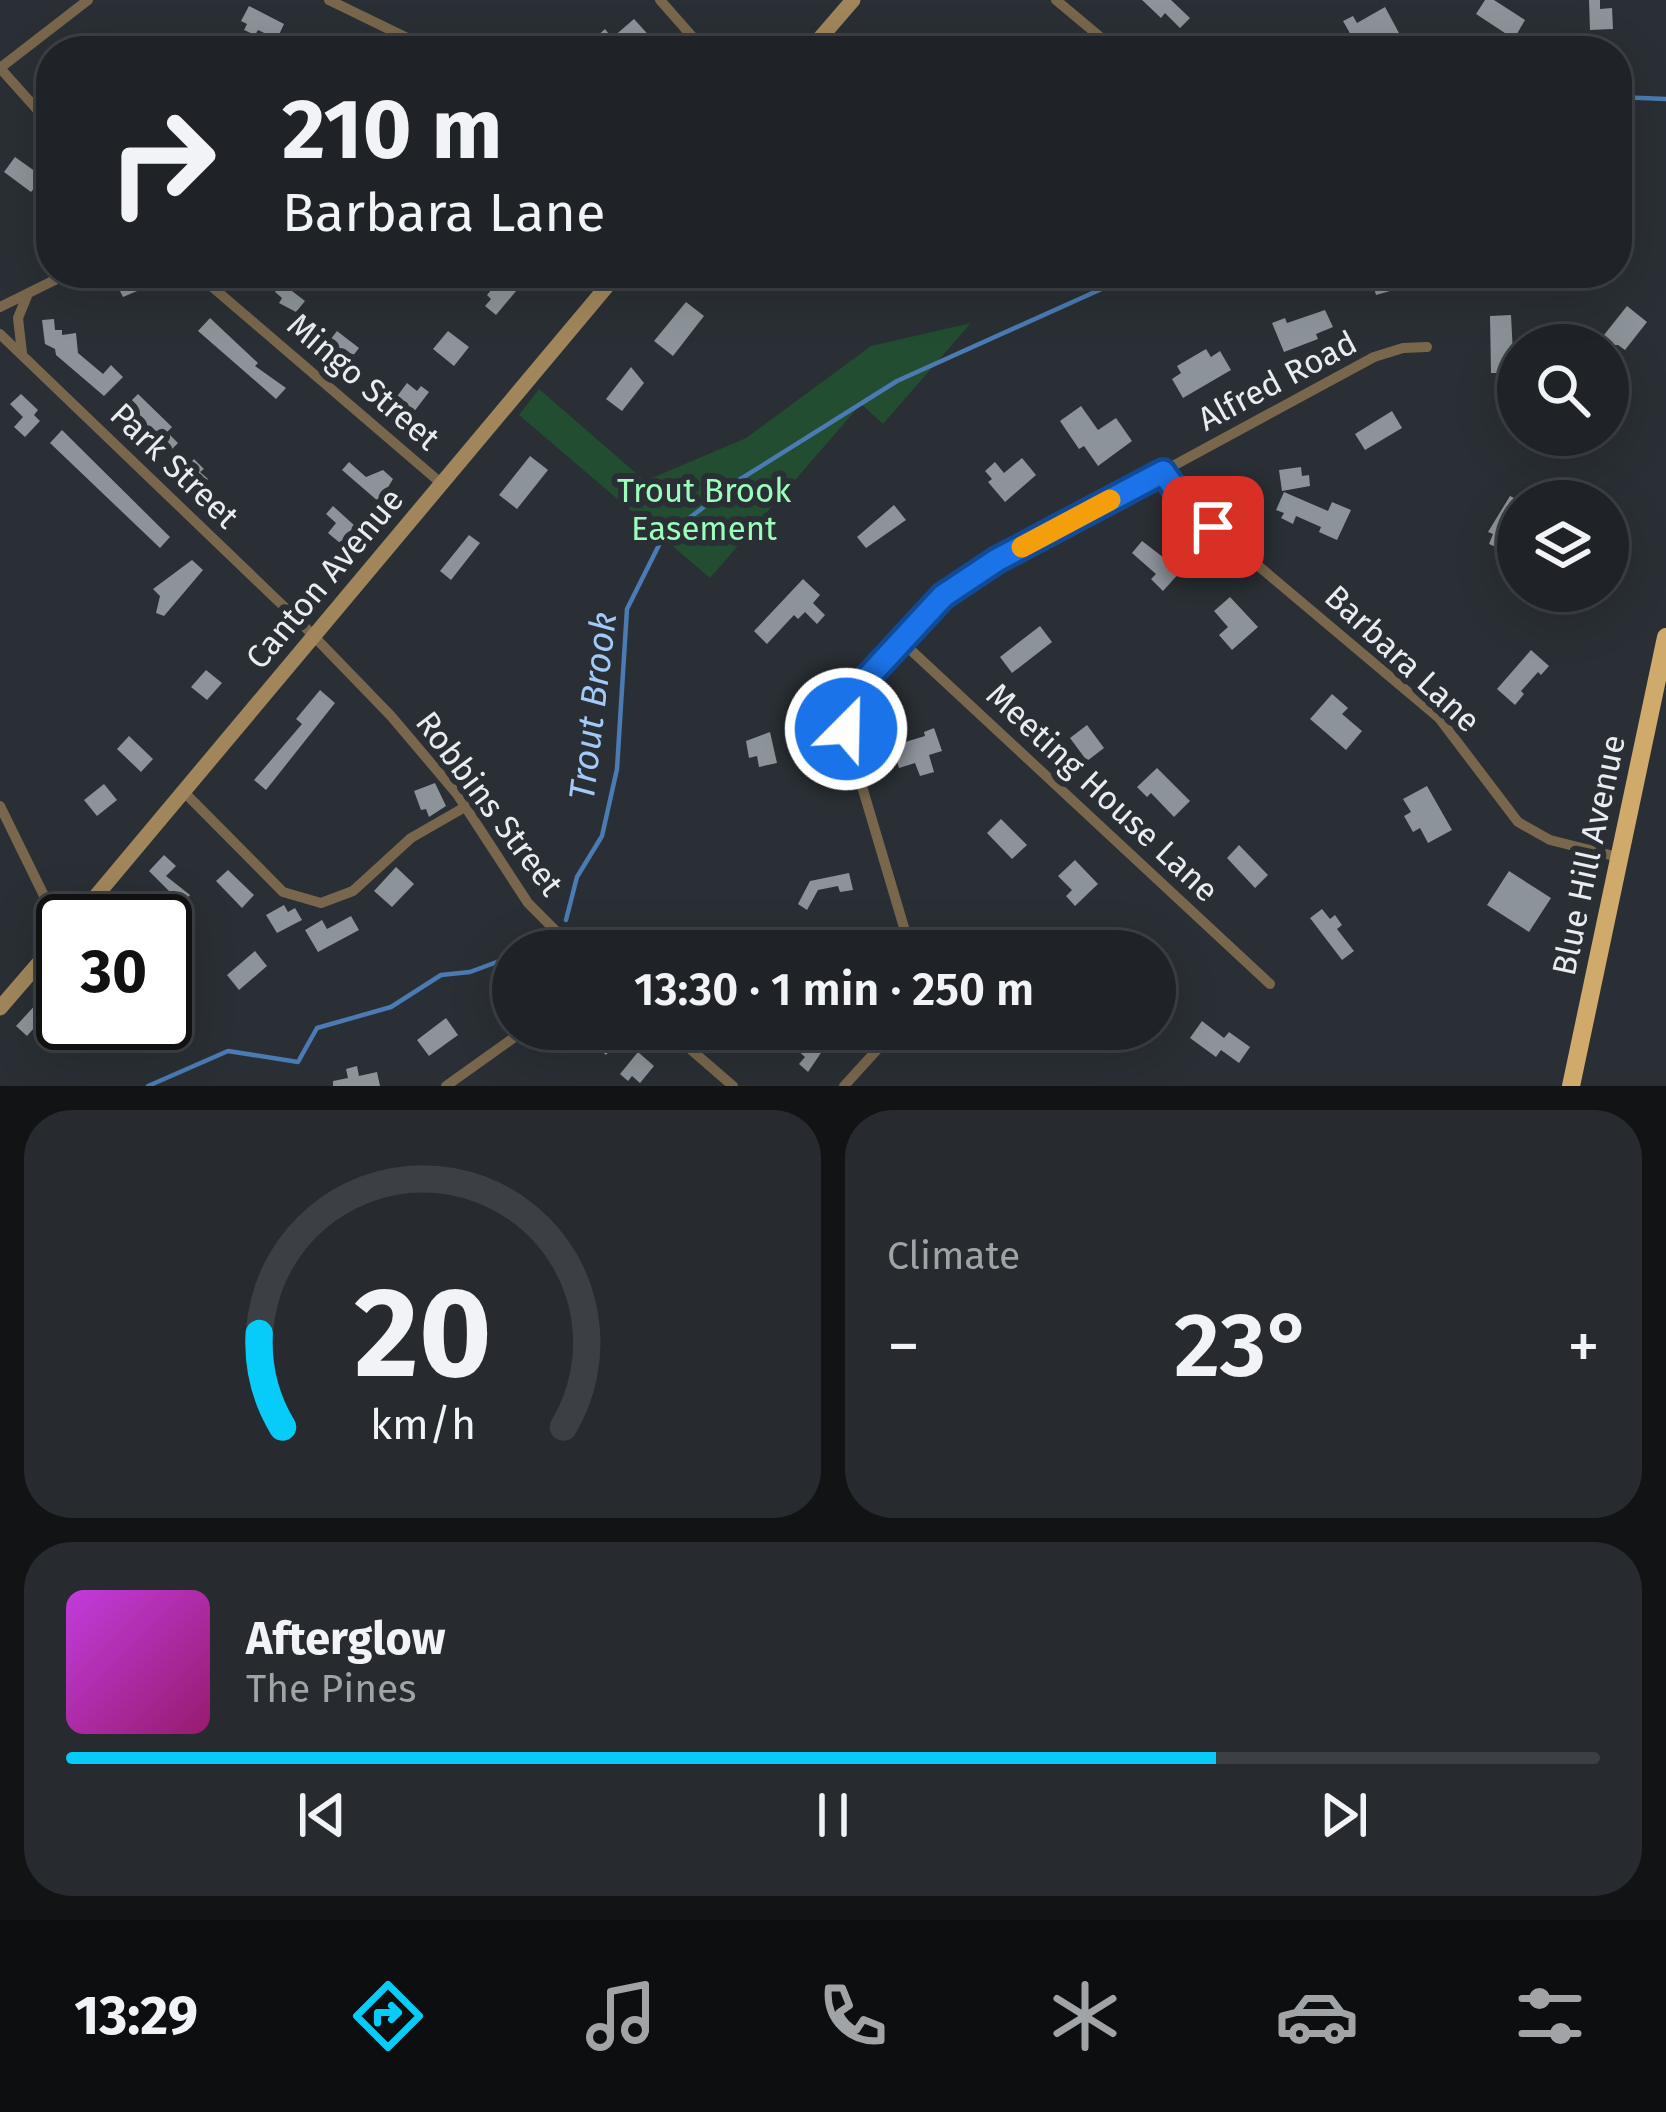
<!DOCTYPE html>
<html lang="en">
<head>
<meta charset="utf-8">
<style>
	:root { --surface:#1f2327; --page:#272b2f; --text:#f1f3f6; --muted:#a1a4a7; --line:#3c4044; --accent:#07cbf9 }
	body { margin:0; font-family:"Fira Sans",sans-serif; background:var(--page); color:var(--text); height:100vh; display:flex; flex-direction:column; font-size:45px; white-space:nowrap }
	* { box-sizing:border-box; margin:0 }
	p { font-size:39px; color:var(--muted) }
	.icon { flex:none; width:66px; height:66px; fill:none; stroke:currentColor; stroke-width:2; stroke-linecap:round; stroke-linejoin:round }
	.map { position:relative; height:1086px; overflow:hidden }
	.details { display:flex; flex-direction:column; gap:24px; padding:24px; background:#111315; flex:1 }
	.details>* { flex:none }
	.top-card { position:absolute; left:36px; top:36px; width:1596px; height:252px; border-radius:48px; box-shadow:0 12px 48px #0002,0 0 0 3px var(--line); background:#1f2327; color:var(--text); overflow:hidden }
	.tools { position:absolute; left:1497px; top:324px; display:grid; gap:24px }
	.tools a { display:grid; place-items:center; width:132px; height:132px; border-radius:50%; background:var(--surface); box-shadow:0 12px 48px #0002,0 0 0 3px var(--line); font-size:60px }
	.speed { position:absolute; left:36px; top:894px; display:flex; gap:24px; font-size:60px; font-weight:700; text-align:center }
	.speed>* { display:grid; place-content:center; width:156px; height:156px; border-radius:50%; background:var(--surface); box-shadow:0 12px 48px #0002,0 0 0 3px var(--line); line-height:1 }
	.speed .limit { border:6px solid #111; border-radius:18px; background:#fff; color:#111 }
	.pin { position:absolute; display:grid; place-items:center; width:102px; height:102px; color:#fff; margin:-51px; border-radius:24px; box-shadow:0 6px 18px #0006 }
	.me { position:absolute; width:132px; margin:-66px; rotate:23deg; stroke-linejoin:round; filter:drop-shadow(0 0 9px #0008) }
	.turn { display:flex; align-items:center; gap:42px; height:252px; padding:0 48px; font-size:54px }
	.turn .icon { width:156px; height:156px; stroke-width:2.5 }
	.turn b { display:block; font-size:84px; line-height:102px }
	.big { font-size:90px; font-weight:600; line-height:1.1 }
	.details .tile { flex:1; display:flex; flex-direction:column; justify-content:center; gap:18px; min-width:0; padding:0 42px; border-radius:48px; background:var(--page) }
	.details .dial { align-items:center; gap:0 }
	.dial svg { height:312px; overflow:visible; fill:none; stroke:var(--line); stroke-width:7; stroke-linecap:round; text-anchor:middle }
	.dial text { fill:var(--text); stroke:none }
	.song { display:flex; align-items:center; gap:36px }
	.cover { width:144px; height:144px; border-radius:18px; background:linear-gradient(135deg,hsl(290 70% 55%),hsl(320 70% 35%)) }
	.played { height:12px; border-radius:6px; background:linear-gradient(90deg,var(--accent) 75%,var(--line) 75%) }
	.keys { display:flex; justify-content:space-around; direction:ltr }
	.heat { display:flex; justify-content:space-between; align-items:center; font-size:66px; direction:ltr }
	.details .tiles { flex:1; display:grid; gap:24px; grid-template-columns:1fr 1fr }
	.tile:last-child { grid-column:span 2 }
	.trip { position:absolute; left:492px; top:930px; width:684px; height:120px; border-radius:60px; background:var(--surface); box-shadow:0 12px 48px #0002,0 0 0 3px var(--line); font-weight:600; line-height:120px; text-align:center }
	.tabs { display:flex; height:192px; justify-content:space-around; align-items:center; background:#0c0e10; color:var(--muted) }
	.tabs .icon { width:84px; height:84px }
	.tabs .current { color:var(--accent) }
	.tabs b { font-size:54px; color:var(--text) }
	.map>svg:first-child { display:block }
	.green { fill:#224d30 }
	.lines { fill:none; stroke-linecap:round; stroke-linejoin:round }
	.stream { stroke:#4b7bb2; stroke-width:4.5 }
	.building { fill:#8c9399 }
	.minor { stroke:#78674c; stroke-width:10 }
	.secondary { stroke:#a1865b; stroke-width:15 }
	.trunk { stroke:#d0aa6b; stroke-width:18 }
	.route-casing { stroke:#114b97; stroke-width:30 }
	.route { stroke:#1a73e8; stroke-width:21 }
	.slow { stroke:#f59e0b; stroke-width:21 }
	.labels { text-anchor:middle; stroke-width:12; stroke-linejoin:round; paint-order:stroke }
	.street-label { font-size:33px; fill:#e9edf1; stroke:#292f34 }
	.park-label { font-size:33px; fill:#9cfcb9; stroke:#292f34 }
	.water-label { font-size:36px; font-style:italic; fill:#a2c9f7; stroke:#292f34 }
</style>
</head>
<body>
<div class="map">
<svg width="1666" height="1086" viewBox="0 0 1666 1086">
	<rect width="100%" height="100%" fill="#292f34"/>
	<polygon class="green" points="971,323 883,424 861,404 710,578 519,415 539,389 645,481 746,438 871,346"/>
	<g class="lines">
		<g class="stream">
			<polyline points="1617,97 1666,99"/>
			<polyline points="566,920 577,877 602,836 617,769 627,609 662,539 739,480 897,381 1137,273"/>
			<polyline points="526,951 548,942"/>
			<polyline points="148,1086 228,1051 298,1062 317,1028 391,1007 441,975 470,972 513,956"/>
		</g>
	</g>
	<g class="building">
		<polygon points="1142,0 1171,0 1190,18 1180,28 1165,13 1161,18"/>
		<polygon points="1485,0 1494,0 1525,20 1514,39 1476,14"/>
		<polygon points="1589,0 1600,0 1600,9 1612,8 1613,29 1590,30"/>
		<polygon points="249,6 284,24 277,39 258,30 255,35 244,30 247,24 241,21"/>
		<polygon points="1385,7 1399,33 1360,51 1343,21 1353,16 1357,23"/>
		<polygon points="634,19 654,41 643,51 607,51 595,38 605,29 612,38"/>
		<polygon points="15,157 43,177 31,192 4,172"/>
		<polygon points="137,273 143,273 149,286 123,297 116,283"/>
		<polygon points="505,273 522,284 496,315 485,306 491,299 487,295"/>
		<polygon points="1370,273 1407,273 1411,285 1376,295"/>
		<polygon points="286,277 296,285 292,291 305,301 296,312 279,303 282,298 275,292"/>
		<polygon points="686,302 704,316 673,356 654,341"/>
		<polygon points="1627,306 1647,322 1625,350 1618,345 1596,345"/>
		<polygon points="1325,310 1333,327 1316,334 1318,339 1284,352 1272,323 1285,318 1287,323"/>
		<polygon points="1511,315 1514,373 1491,373 1490,316"/>
		<polygon points="210,318 258,363 255,366 286,388 276,399 198,331"/>
		<polygon points="54,319 55,330 62,330 62,335 76,333 78,353 103,374 111,365 123,377 104,396 56,355 55,349 45,344 42,320"/>
		<polygon points="337,331 359,348 349,361 327,344"/>
		<polygon points="448,331 469,347 454,366 433,349"/>
		<polygon points="1206,349 1211,357 1220,351 1231,370 1183,398 1172,379 1181,373 1177,366"/>
		<polygon points="631,367 644,383 622,411 606,399"/>
		<polygon points="407,383 417,391 421,386 429,392 410,417 395,399"/>
		<polygon points="21,394 38,410 34,415 40,421 25,437 14,427 23,417 10,404"/>
		<polygon points="138,394 172,427 167,432 178,443 166,455 120,412"/>
		<polygon points="1081,406 1098,430 1116,418 1132,441 1098,466 1084,446 1079,449 1060,421"/>
		<polygon points="1392,411 1402,428 1365,450 1355,434"/>
		<polygon points="62,430 170,537 160,548 50,443"/>
		<polygon points="530,456 548,470 517,509 499,495"/>
		<polygon points="1022,458 1036,475 1005,502 988,482 992,479 985,471 995,462 1004,473"/>
		<polygon points="194,459 204,469 200,472 208,479 196,491 179,474"/>
		<polygon points="349,462 366,477 383,470 393,479 379,502 342,470"/>
		<polygon points="1301,467 1302,476 1309,475 1310,486 1282,491 1279,470"/>
		<polygon points="1284,492 1328,511 1332,502 1351,510 1337,540 1319,532 1321,527 1296,516 1293,524 1281,518 1284,513 1276,510"/>
		<polygon points="1510,496 1518,500 1518,540 1512,554 1489,544 1493,534 1488,532"/>
		<polygon points="894,505 906,520 866,548 857,537"/>
		<polygon points="333,506 355,526 340,543 328,533 336,523 326,514"/>
		<polygon points="469,535 480,543 451,580 440,571"/>
		<polygon points="1142,541 1181,571 1163,591 1151,579 1156,574 1132,553"/>
		<polygon points="192,560 203,570 164,616 156,613 160,596 153,589"/>
		<polygon points="803,579 820,595 813,603 825,615 817,624 805,612 798,619 794,615 767,644 754,631"/>
		<polygon points="1230,597 1258,627 1232,650 1219,635 1228,627 1214,611"/>
		<polygon points="1040,626 1052,642 1012,673 1000,657"/>
		<polygon points="1531,650 1549,666 1541,675 1538,672 1521,691 1524,694 1515,705 1497,689"/>
		<polygon points="206,670 222,683 207,700 191,687"/>
		<polygon points="320,690 335,703 266,790 254,780 302,724 296,719"/>
		<polygon points="1332,694 1348,708 1342,714 1362,731 1346,750 1310,719"/>
		<polygon points="1087,725 1104,748 1087,761 1070,738"/>
		<polygon points="934,728 942,751 929,755 934,772 920,776 915,763 899,768 892,746 925,736 924,732"/>
		<polygon points="770,732 777,763 759,767 757,756 749,758 746,741"/>
		<polygon points="129,736 153,759 141,772 117,749"/>
		<polygon points="1157,768 1190,801 1174,817 1151,793 1147,797 1137,787"/>
		<polygon points="435,783 446,806 429,817 426,809 421,810 414,791"/>
		<polygon points="104,784 117,800 97,816 84,800"/>
		<polygon points="1427,786 1452,830 1428,843 1420,828 1413,832 1404,816 1411,812 1403,799"/>
		<polygon points="1001,819 1027,845 1012,859 987,833"/>
		<polygon points="1239,845 1268,875 1255,888 1227,858"/>
		<polygon points="164,855 176,866 166,876 190,895 182,904 149,871"/>
		<polygon points="1075,860 1098,884 1075,906 1066,896 1072,890 1058,876"/>
		<polygon points="396,867 414,884 392,907 374,891"/>
		<polygon points="228,870 254,895 242,908 216,881"/>
		<polygon points="1509,871 1551,898 1529,932 1487,905"/>
		<polygon points="849,873 853,890 840,892 838,886 818,890 807,910 798,904 810,881"/>
		<polygon points="284,905 288,912 295,908 302,920 277,933 266,915"/>
		<polygon points="1322,909 1330,919 1335,915 1342,925 1337,929 1354,951 1342,960 1310,918"/>
		<polygon points="351,916 359,930 318,952 305,930 322,920 327,929"/>
		<polygon points="255,951 267,966 239,990 227,975"/>
		<polygon points="63,975 63,996 43,1018 58,1031 49,1041 34,1028 27,1036 16,1026"/>
		<polygon points="446,1018 458,1035 429,1056 417,1040"/>
		<polygon points="1202,1021 1224,1038 1229,1032 1250,1047 1239,1063 1221,1050 1216,1057 1190,1038"/>
		<polygon points="582,1029 609,1029 604,1034 615,1044 606,1055 591,1042 585,1048 574,1038"/>
		<polygon points="785,1029 821,1029 813,1037 825,1047 808,1072 799,1064 805,1057 795,1048 800,1043"/>
		<polygon points="638,1052 654,1066 640,1083 632,1076 628,1081 620,1074"/>
		<polygon points="357,1066 359,1076 377,1072 380,1086 333,1086 333,1081 348,1078 346,1069"/>
	</g>
	<g class="lines">
		<g class="minor">
			<polyline points="329,0 434,51"/>
			<polyline points="660,0 705,51"/>
			<polyline points="1056,0 1117,51"/>
			<polyline points="51,125 0,68 88,0"/>
			<polyline points="196,273 442,484"/>
			<polyline points="0,307 69,273"/>
			<polyline points="0,334 301,623 391,716 457,794 528,903 576,951"/>
			<polyline points="22,353 18,318 27,296"/>
			<polyline points="1163,472 1192,510 1439,718 1518,822 1550,840 1618,857"/>
			<polyline points="900,640 1270,984"/>
			<polyline points="184,792 283,892 321,903 353,891 411,838 465,807"/>
			<polyline points="0,806 52,912 63,925"/>
			<path d="M911,951L847,736C840,679 935,598 981,570L1374,357L1403,348L1427,347"/>
			<polyline points="667,1029 733,1086"/>
			<polyline points="446,1086 526,1029"/>
			<polyline points="844,1086 896,1029"/>
		</g>
		<g class="secondary">
			<polyline points="809,51 853,0"/>
			<polyline points="75,921 618,273"/>
			<polyline points="0,1008 63,935"/>
		</g>
		<polyline class="trunk" points="1571,1086 1666,637"/>
	</g>
	<g class="lines">
		<defs>
			<polyline id="route" points="846,729 846,713 858,688 943,596 997,560 1163,472 1184,502 1213,527"/>
		</defs>
		<use href="#route" class="route-casing"/>
		<use href="#route" class="route"/>
		<polyline class="slow" points="1022,547 1110,500"/>
	</g>
	<g class="labels">
		<g class="street-label">
			<text transform="translate(1277 380) rotate(-28)" y="12">Alfred Road</text>
			<text transform="translate(364 381) rotate(41)" y="12">Mingo Street</text>
			<text transform="translate(175 465) rotate(44)" y="12">Park Street</text>
			<text transform="translate(324 578) rotate(-50)" y="12">Canton Avenue</text>
			<text transform="translate(1403 658) rotate(43)" y="12">Barbara Lane</text>
			<text transform="translate(1103 792) rotate(43)" y="12">Meeting House Lane</text>
			<text transform="translate(490 803) rotate(53)" y="12">Robbins Street</text>
			<text transform="translate(1588 855) rotate(-78)" y="12">Blue Hill Avenue</text>
		</g>
		<g class="park-label">
			<text x="704" y="502">Trout Brook<tspan x="704" dy="38">Easement</tspan></text>
		</g>
		<g class="water-label">
			<text transform="translate(592 706) rotate(-83)" y="13">Trout Brook</text>
		</g>
	</g>
</svg>
<div class="tools">
<a><svg class="icon" aria-label="search" viewBox="0 0 24 24"><circle cx="10" cy="10" r="6"/><path d="M15 15l6 6"/></svg></a>
<a><svg class="icon" aria-label="layers" viewBox="0 0 24 24"><path d="M12 4l9 5-9 5-9-5zM3 14l9 5 9-5"/></svg></a>
</div>
<div class="speed"><div class="limit">30</div></div>
<div class="pin" style="left:1213px;top:527px;background:#d93025"><svg class="icon" aria-label="arrive" viewBox="0 0 24 24"><path d="M6 21V4h12l-3 4 3 4H6"/></svg></div>
<svg class="me" style="left:846px;top:729px" viewBox="-20 -20 40 40"><circle r="17" fill="#1a73e8" stroke="#fff" stroke-width="3"/><path d="M0-11L8 9 0 5-8 9z" fill="#fff"/></svg>
<div class="trip">13:30 · 1 min · 250 m</div>
<div class="top-card">
<div class="turn"><svg class="icon" aria-label="right" viewBox="0 0 24 24"><path d="M7 20v-9h11M14 6l5 5-5 5"/></svg><div><b>210 m</b>Barbara Lane</div></div>
</div>
</div>
<section class="details">
<div class="tiles">
<div class="tile dial"><svg viewBox="0 0 100 80">
<path d="M14 69A42 42 0 1 1 86 69"/>
<path d="M14 69A42 42 0 0 1 8 45" stroke="#07cbf9"/>
<text x="50" y="56" font-size="32" font-weight="700">20</text>
<text x="50" y="72" font-size="11">km/h</text>
</svg></div>
<div class="tile"><p>Climate</p>
<div class="heat"><a>−</a><b class="big">23°</b><a>+</a></div>
</div>
<div class="tile">
<div class="song"><i class="cover"></i><div><b>Afterglow</b><p>The Pines</p></div></div>
<div class="played"></div>
<div class="keys"><svg class="icon" aria-label="previous" viewBox="0 0 24 24"><path d="M18 5L8 12l10 7zM5 5v14"/></svg><svg class="icon" aria-label="pause" viewBox="0 0 24 24"><path d="M8 5v14M16 5v14"/></svg><svg class="icon" aria-label="next" viewBox="0 0 24 24"><path d="M6 5l10 7-10 7zM19 5v14"/></svg></div>
</div>
</div>
</section>
<nav class="tabs">
<b>13:29</b>
<svg class="icon current" aria-label="directions" viewBox="0 0 24 24"><path d="M12 3l9 9-9 9-9-9zM9 14v-3h6M13 9l2 2-2 2"/></svg>
<svg class="icon" aria-label="music" viewBox="0 0 24 24"><path d="M9 18V5l10-2v13"/><circle cx="6" cy="18" r="3"/><circle cx="16" cy="16" r="3"/></svg>
<svg class="icon" aria-label="phone" viewBox="0 0 24 24"><path d="M5 4h4l2 5-3 2q2 4 5 5l2-3 5 2v4C11 20 4 13 5 4z"/></svg>
<svg class="icon" aria-label="climate" viewBox="0 0 24 24"><path d="M12 3v18M4 7l16 10M4 17L20 7"/></svg>
<svg class="icon" aria-label="car" viewBox="0 0 24 24"><path d="M5 17H2v-5l4-1 3-4h7l3 4 3 1v5h-3M9 17h6M6 11h13"/><circle cx="7" cy="17" r="2"/><circle cx="17" cy="17" r="2"/></svg>
<svg class="icon" aria-label="filters" viewBox="0 0 24 24"><path d="M4 7h16M4 17h16"/><circle cx="9" cy="7" r="2"/><circle cx="15" cy="17" r="2"/></svg>
</nav>
</body>
</html>
